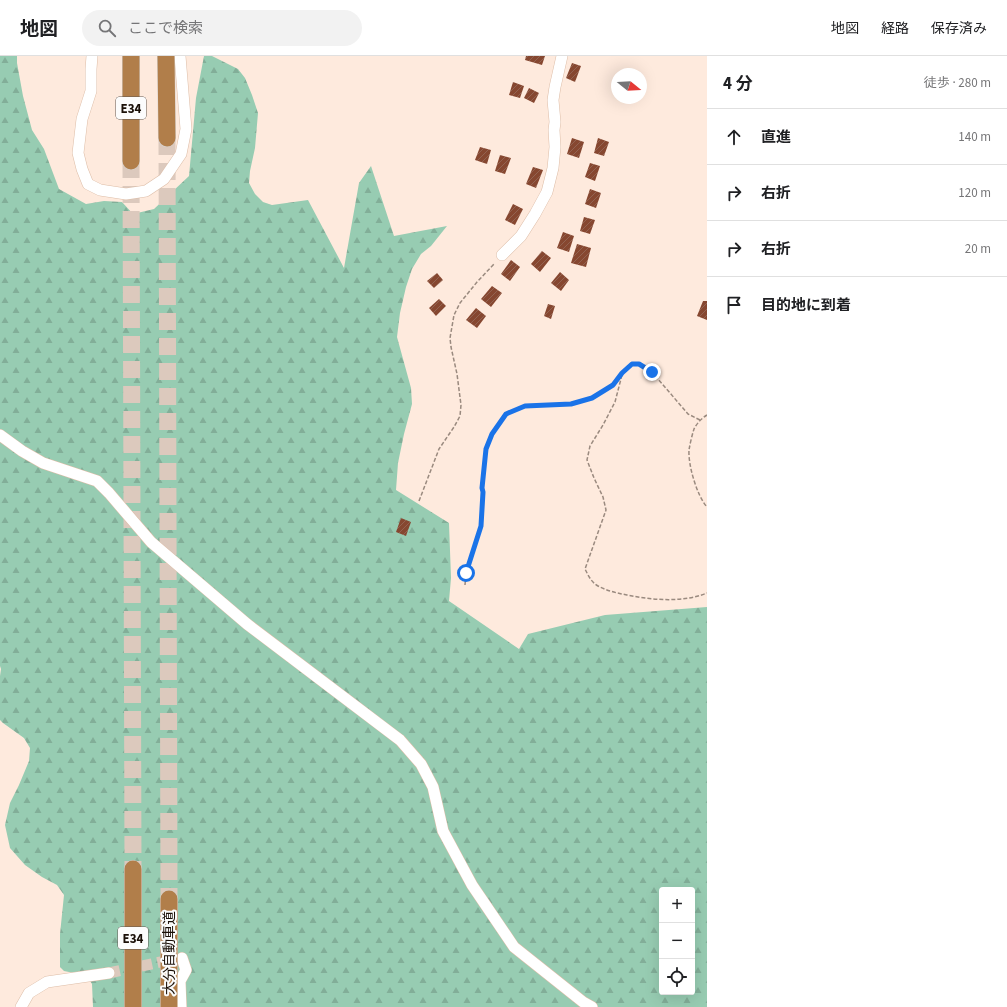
<!DOCTYPE html>
<html lang="ja">
<meta charset="utf-8">
<style>
:root{--surface:#fff;--page:#f2f2f2;--text:#202124;--muted:#757577;--line:#e0e0e0}
body{margin:0;font-family:"Source Sans 3","Noto Sans JP",sans-serif;background:var(--page);color:var(--text)}
.controls{position:absolute;right:12px;bottom:12px;display:grid;overflow:hidden;border-radius:4px;box-shadow:0 4px 16px #0002}
.controls button{width:36px;height:36px;display:grid;place-items:center;padding:0;border:0;border-bottom:1px solid var(--line);background:var(--surface);color:var(--text);font:20px sans-serif}
.compass{position:absolute;left:611px;top:12px;width:36px;height:36px;border-radius:50%;background:var(--surface);box-shadow:0 4px 16px #0002;rotate:108deg}
.stop{position:absolute;width:12px;height:12px;margin:-9px;border:3px solid #1a73e8;border-radius:50%;background:#fff}
.stop.end{background:#1a73e8;border-color:#fff;box-shadow:0 1px 4px #0008}
.list{margin:0;padding:0;list-style:none}
h2{display:flex;justify-content:space-between;align-items:center;height:52px;margin:0;padding:0 16px;font-size:17px}
h2 small{font-size:13px;font-weight:400;color:var(--muted)}
.list li{display:grid;grid-template-columns:26px 1fr auto;gap:12px;align-items:center;box-sizing:border-box;height:56px;padding:0 16px;border-top:1px solid var(--line)}
.list b{display:block;font-size:15px;white-space:nowrap}
.list em{font-size:13px;font-style:normal;color:var(--muted)}
.icon{flex:none;width:22px;height:22px;fill:none;stroke:currentColor;stroke-width:2;stroke-linecap:round;stroke-linejoin:round}
.map{position:relative;flex:none;width:707px;height:951px;overflow:hidden}
header{display:flex;align-items:center;gap:24px;box-sizing:border-box;height:56px;padding:0 20px;background:var(--surface);border-bottom:1px solid var(--line)}
header strong{font-size:19px}
nav{display:flex;gap:22px;margin-inline-start:auto;font-size:14px}
.search{width:280px;height:36px;background:var(--page);display:flex;align-items:center;gap:10px;box-sizing:border-box;padding:0 14px;border-radius:22px;color:var(--muted);font-size:15px}
main{display:flex}
aside{flex:1;background:var(--surface)}
.map>svg:first-child{display:block}
.forest{fill:url(#forest-firs);fill-rule:evenodd}
.building{fill:url(#building-hatch)}
.lines{fill:none;stroke-linecap:round;stroke-linejoin:round}
.minor-tunnel{stroke:#dcc9bd;stroke-width:11;stroke-dasharray:11 5.5;stroke-linecap:butt}
.highway-tunnel{stroke:#dcc9bd;stroke-width:17;stroke-dasharray:17 8;stroke-linecap:butt}
.minor-casing{stroke:#ddbda7;stroke-width:12}
.highway-casing{stroke:#d6d4d2;stroke-width:18}
.path{stroke:#9a8a7f;stroke-width:1.5;stroke-dasharray:4 2;stroke-linecap:butt}
.minor{stroke:#fff;stroke-width:11}
.highway{stroke:#b17e4a;stroke-width:17}
.route{stroke:#1a73e8;stroke-width:5}
.labels{text-anchor:middle;stroke-width:4;stroke-linejoin:round;paint-order:stroke}
.shield{fill:#fcfcfc;stroke:#5e5650;stroke-width:1}
.shield-label{font-size:13px;font-weight:bold;fill:#1a0f07}
.street-label{font-size:14px;fill:#1a0f07;stroke:#fcfcfc}
</style>
<header>
<strong>地図</strong>
<div class="search"><svg class="icon" aria-label="search" viewBox="0 0 24 24"><circle cx="10" cy="10" r="6"/><path d="M15 15l6 6"/></svg>ここで検索</div>
<nav><a>地図</a><a>経路</a><a>保存済み</a></nav>
</header>
<main>
<div class="map">
<svg width="707" height="951" viewBox="0 0 707 951">
<defs>
<pattern id="forest-firs" width="22" height="20" patternUnits="userSpaceOnUse"><rect width="22" height="20" fill="#97ccb2"/><path d="M5 1l3.5 6h-7zM16 11l3.5 6h-7z" fill="#82ae98"/></pattern>
<pattern id="building-hatch" width="6" height="6" patternUnits="userSpaceOnUse"><rect width="6" height="6" fill="#864730"/><path d="M-1 1l2-2M0 6l6-6M5 7l2-2" fill="none" stroke="#936351"/></pattern>
</defs>
<rect width="100%" height="100%" fill="#feeadd"/>
<path class="forest" d="M0,0H17V7L23,40L32,74L44,93L59,133L86,148L104,145L122,146L133,158L154,153L189,120L196,42L204,0H212L238,13L245,22L252,39L258,57L255,92L250,115L249,127L255,138L263,146L272,149L308,144L344,212L359,127L371,110L394,180L447,170L431,190L421,198L412,213L406,231L400,257L397,281L411,332L412,348L404,378L398,407L396,434L449,467L451,522L449,545L519,593L528,578L605,559L707,551V951H93L92,928L87,920L74,917L64,915L60,911V878L64,839L57,829L42,821L25,809L10,792L5,769L10,747L19,729L29,705L30,692L24,682L3,667L0,664V620L1,613L0,610ZM662,834H692V936H662Z"/>
<g class="building">
<polygon points="526,0 545,0 542,9 525,4"/>
<polygon points="572,7 581,10 575,26 566,22"/>
<polygon points="513,26 524,30 520,42 509,39"/>
<polygon points="529,32 539,37 534,47 524,42"/>
<polygon points="572,82 584,86 579,102 567,98"/>
<polygon points="598,82 609,86 604,100 594,97"/>
<polygon points="480,91 491,94 487,108 475,104"/>
<polygon points="500,99 511,102 505,118 495,115"/>
<polygon points="590,107 600,110 595,125 585,121"/>
<polygon points="533,111 543,114 536,132 526,128"/>
<polygon points="590,133 601,137 596,152 585,148"/>
<polygon points="513,148 523,153 515,169 505,164"/>
<polygon points="584,161 595,164 590,178 580,175"/>
<polygon points="563,176 574,180 569,196 557,192"/>
<polygon points="577,188 591,192 586,211 571,207"/>
<polygon points="542,195 551,202 540,216 531,208"/>
<polygon points="511,204 520,211 510,225 501,218"/>
<polygon points="560,216 569,224 561,235 551,227"/>
<polygon points="437,217 443,224 434,232 427,225"/>
<polygon points="492,230 502,237 491,251 481,243"/>
<polygon points="439,243 446,250 436,260 429,252"/>
<polygon points="703,245 707,245 707,264 697,260"/>
<polygon points="548,248 555,250 551,263 544,260"/>
<polygon points="476,252 486,260 477,272 466,264"/>
<polygon points="401,462 411,466 406,480 396,476"/>
</g>
<g class="lines">
<polyline class="minor-tunnel" points="109,917 175,903"/>
<g class="highway-tunnel">
<polyline points="167,82 169,843"/>
<polyline points="131,105 133,813"/>
</g>
<defs>
<g id="minor">
<polyline points="92,0 91,13 91,35 82,63 78,97 82,113 88,128 100,134 126,138 146,135 164,123 181,98 186,73 180,0"/>
<polyline points="502,199 521,180 535,158 547,136 553,112 555,91 554,74 555,66 553,44 555,31 562,0"/>
<polyline points="0,379 22,395 43,407 97,425 109,437 151,486 247,568 400,684 421,708 433,731 443,775 472,829 514,891 583,946 592,951"/>
<polyline points="21,951 29,937 47,926 109,917"/>
<polyline points="181,951 180,925 186,914 182,902"/>
</g>
<g id="highway">
<polyline points="131,0 131,105"/>
<polyline points="166,0 167,82"/>
<polyline points="133,813 133,951"/>
<polyline points="169,843 169,951"/>
</g>
</defs>
<use href="#minor" class="minor-casing"/>
<use href="#highway" class="highway-casing"/>
<g class="path">
<path d="M622,319L615,346L603,369L590,390L587,404L594,422L603,441L606,454L585,513C588,519 591,526 598,530C607,535 617,537 627,539C653,544 682,547 707,537"/>
<path d="M707,359C702,362 697,367 694,373C692,379 690,388 689,394C688,409 697,440 707,451"/>
<polyline points="419,445 439,393 454,371 460,360 461,349 457,318 451,291 450,282 454,259 460,247 477,226 495,207"/>
<polyline points="465,529 466,517 481,470 483,436 482,432 486,393 492,378 506,358 525,350 571,348 592,342 613,329 622,317 632,308 639,308 652,316 688,358 700,364"/>
</g>
<use href="#minor" class="minor"/>
<use href="#highway" class="highway"/>
</g>
<g class="lines">
<polyline class="route" points="466,517 481,470 483,436 482,432 486,393 492,378 506,358 525,350 571,348 592,342 613,329 622,317 632,308 639,308 652,316"/>
</g>
<g class="labels">
<g class="shield">
<rect x="116" y="41" width="30" height="22" rx="3"/>
<rect x="118" y="871" width="30" height="22" rx="3"/>
</g>
<g class="shield-label">
<text x="131" y="57">E34</text>
<text x="133" y="887">E34</text>
</g>
<g class="street-label">
<text transform="translate(169 897) rotate(-90)" y="5">大分自動車道</text>
</g>
</g>
</svg>
<div class="controls">
<button>+</button>
<button>−</button>
<button><svg class="icon" aria-label="locate" viewBox="0 0 24 24"><circle cx="12" cy="12" r="6"/><path d="M12 2v4M12 18v4M2 12h4M18 12h4"/></svg></button>
</div>
<svg class="compass" viewBox="-18 -18 36 36"><path d="M0-13l5 13h-10z" fill="#e53935"/><path d="M0 13l5-13h-10z" fill="#757577"/></svg>
<div class="stop" style="left:466px;top:517px"></div>
<div class="stop end" style="left:652px;top:316px"></div>
</div>
<aside>
<h2>4 分<small>徒歩 · 280 m</small></h2>
<ul class="list">
<li><svg class="icon" aria-label="ahead" viewBox="0 0 24 24"><path d="M12 20V5M6 11l6-6 6 6"/></svg><div><b>直進</b></div><em>140 m</em></li>
<li><svg class="icon" aria-label="right" viewBox="0 0 24 24"><path d="M7 20v-9h11M14 6l5 5-5 5"/></svg><div><b>右折</b></div><em>120 m</em></li>
<li><svg class="icon" aria-label="right" viewBox="0 0 24 24"><path d="M7 20v-9h11M14 6l5 5-5 5"/></svg><div><b>右折</b></div><em>20 m</em></li>
<li><svg class="icon" aria-label="arrive" viewBox="0 0 24 24"><path d="M6 21V4h12l-3 4 3 4H6"/></svg><div><b>目的地に到着</b></div></li>
</ul>
</aside>
</main>
